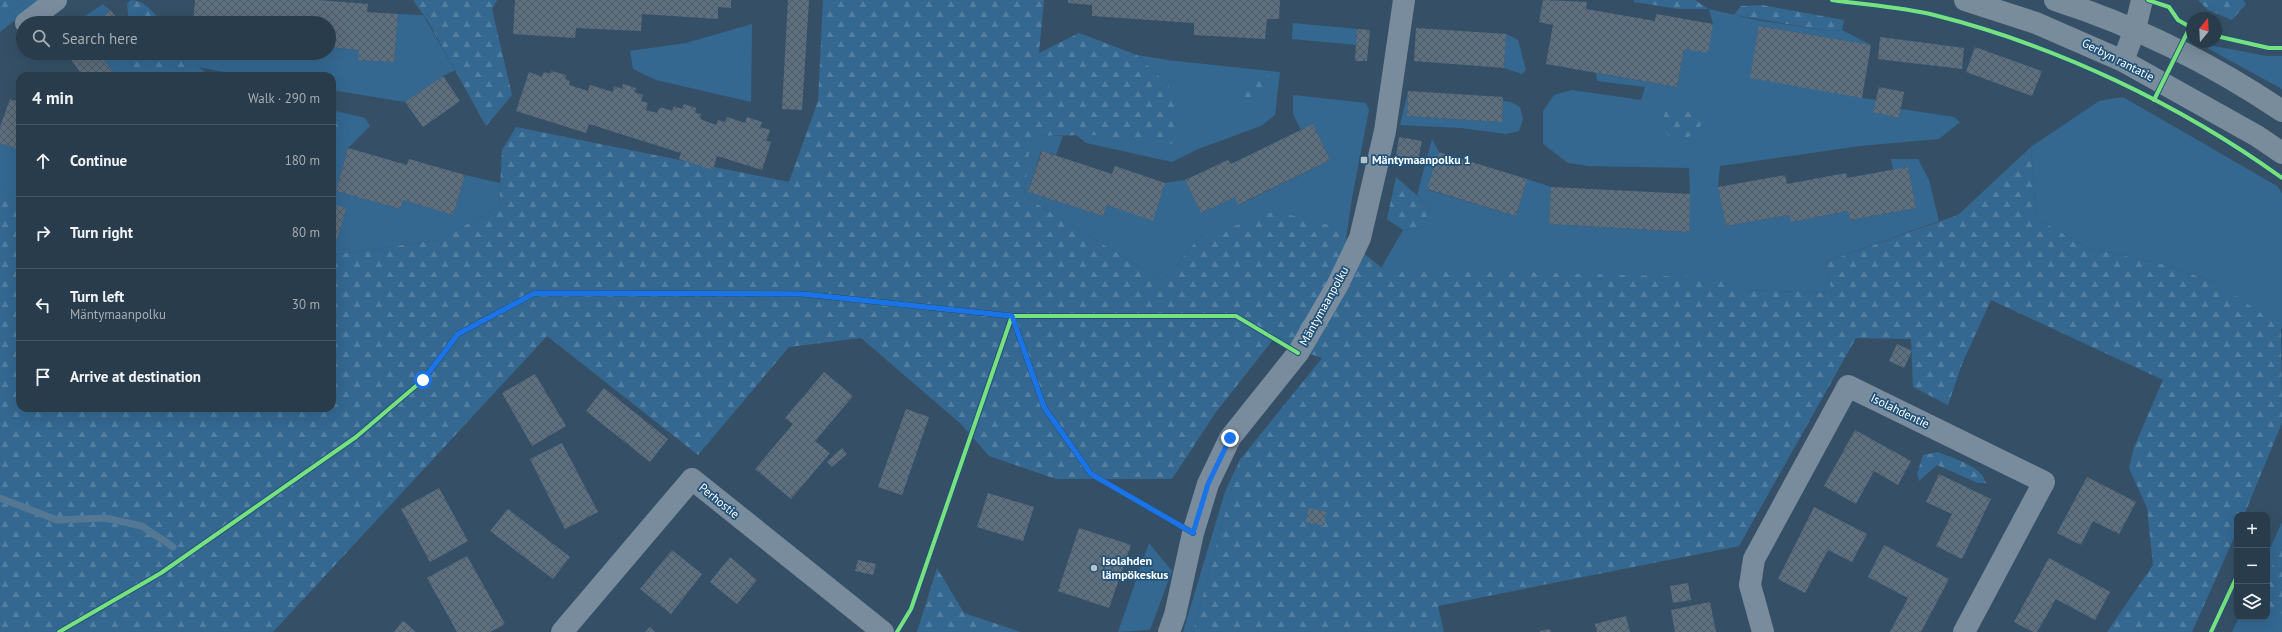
<!DOCTYPE html>
<meta charset="utf-8">
<style>
:root{--surface:#283c4c;--page:#344756;--text:#f1f3f6;--muted:#a5adb5;--line:#445664}
body{margin:0;font-family:"PT Sans",sans-serif;background:var(--page);color:var(--text)}
.controls{position:absolute;right:12px;bottom:12px;display:grid;overflow:hidden;border-radius:8px;box-shadow:0 4px 16px #0002}
.controls button{width:36px;height:36px;display:grid;place-items:center;padding:0;border:0;border-bottom:1px solid var(--line);background:var(--surface);color:var(--text);font:20px sans-serif}
.compass{position:absolute;left:2186px;top:12px;width:36px;height:36px;border-radius:50%;background:var(--surface);box-shadow:0 4px 16px #0002;rotate:18deg}
.stop{position:absolute;width:12px;height:12px;margin:-9px;border:3px solid #1a73e8;border-radius:50%;background:#fff}
.stop.end{background:#1a73e8;border-color:#fff;box-shadow:0 1px 4px #0008}
.list{margin:0;padding:0;list-style:none}
h2{display:flex;justify-content:space-between;align-items:center;height:52px;margin:0;padding:0 16px;font-size:17px}
h2 small{font-size:13px;font-weight:400;color:var(--muted)}
.list li{display:grid;grid-template-columns:26px 1fr auto;gap:12px;align-items:center;box-sizing:border-box;height:72px;padding:0 16px;border-top:1px solid var(--line)}
.list b{display:block;font-size:15px;white-space:nowrap}
.list p{margin:0;font-size:13px;white-space:nowrap;color:var(--muted)}
.list em{font-size:13px;font-style:normal;color:var(--muted)}
.icon{flex:none;width:22px;height:22px;fill:none;stroke:currentColor;stroke-width:2;stroke-linecap:round;stroke-linejoin:round}
.map{position:relative;flex:none;width:2282px;height:632px;overflow:hidden}
.search{position:absolute;background:var(--surface);box-shadow:0 4px 16px #0002;left:16px;top:16px;width:320px;height:44px;display:flex;align-items:center;gap:10px;box-sizing:border-box;padding:0 14px;border-radius:22px;color:var(--muted);font-size:15px}
.panel{position:absolute;background:var(--surface);box-shadow:0 4px 16px #0002;left:16px;top:72px;width:320px;height:340px;border-radius:12px}
.map>svg:first-child{display:block}
.grass{fill:#346891}
.forest{fill:url(#forest-firs)}
.lines{fill:none;stroke-linecap:round;stroke-linejoin:round}
.stream{stroke:#547794;stroke-width:7}
.building{fill:url(#building-cross-hatch)}
.minor{stroke:#798c9d;stroke-width:22}
.major{stroke:#788c9c;stroke-width:22}
.cycleway-casing{stroke:#21527a;stroke-width:6}
.cycleway{stroke:#77e17e;stroke-width:4}
.route{stroke:#1a73e8;stroke-width:5}
.poi-dot{fill:#b8c2c9;stroke:#21527a;stroke-width:1.5}
.labels{text-anchor:middle;stroke-width:3.5;stroke-linejoin:round;paint-order:stroke}
.street-label{font-size:12px;fill:#fff;stroke:#21527a}
.poi-label{font-size:12px;font-weight:bold;fill:#fff;stroke:#21527a;text-anchor:start}
</style>
<div class="map">
<svg width="2282" height="632" viewBox="0 0 2282 632">
<defs>
<pattern id="forest-firs" width="22" height="20" patternUnits="userSpaceOnUse"><rect width="22" height="20" fill="#346891"/><path d="M5 1l3.5 6h-7zM16 11l3.5 6h-7z" fill="#527fa2"/></pattern>
<pattern id="building-cross-hatch" width="8" height="8" patternUnits="userSpaceOnUse"><rect width="8" height="8" fill="#5c7081"/><path d="M0 0l8 8M0 8l8-8" fill="none" stroke="#525a61"/></pattern>
</defs>
<rect width="100%" height="100%" fill="#355066"/>
<g class="grass">
<polygon points="28,0 41,0 0,32 0,19"/>
<polygon points="103,4 110,10 97,23 76,22"/>
<polygon points="1709,9 1756,20 1829,31 1842,30 1871,45 1759,26 1862,98 1876,100 1873,112 1899,118 1901,109 1954,117 1960,122 1939,139 1860,146 1720,166 1718,187 1726,226 1789,215 1791,222 1848,211 1850,220 1916,208 1908,167 1893,170 1891,159 1918,159 1929,180 1939,221 1825,262 1832,293 1743,290 1381,268 1403,230 1423,228 1430,207 1417,195 1432,139 1439,152 1428,190 1516,216 1527,179 1551,187 1549,224 1688,232 1690,194 1689,168 1589,166 1568,163 1543,144 1543,111 1554,95 1572,90 1641,100 1645,87 1597,81 1596,73 1677,87 1684,49 1713,24"/>
<polygon points="398,14 423,15 455,70 443,76 405,102 332,90 332,76 246,76 198,67 181,53 329,53 329,47 359,50 359,60 394,62"/>
<polygon points="1293,23 1357,29 1356,45 1292,39"/>
<polygon points="752,24 751,102 656,80 633,69 630,51 686,43"/>
<polygon points="1506,34 1518,40 1526,70 1522,74 1504,68"/>
<polygon points="2198,43 2267,56 2282,56 2282,89"/>
<polygon points="99,53 131,53 132,76 116,76"/>
<polygon points="1137,55 1167,60 1280,72 1275,115 1261,126 1198,149 1172,162 1086,143 1076,135 1092,135 1177,94"/>
<polygon points="1408,91 1407,116 1502,122 1503,101 1511,102 1520,107 1523,119 1519,131 1506,134 1461,128 1400,125"/>
<polygon points="1293,95 1366,103 1369,110 1352,198 1346,239 1329,225 1197,240 1163,281 1024,196 1030,136 1063,136 1056,155 1041,151 1028,192 1103,216 1107,205 1153,220 1165,183 1185,180 1201,213 1235,197 1239,205 1330,160 1313,124 1301,130 1293,114"/>
<polygon points="2123,97 2277,186 2282,193 2282,329 2217,283 2163,264 2088,248 2036,218 2031,147 2099,101"/>
<polygon points="332,110 365,118 370,126 348,148 336,191 400,209 403,200 453,215 465,175 500,183 499,207 438,240 332,255 332,143 349,129 332,116"/>
<polygon points="0,143 20,150 20,209 0,184"/>
<polygon points="1239,461 1193,632 1183,632 1225,492"/>
<polygon points="2282,522 2282,632 2232,632 2239,617 2267,617 2267,555"/>
<polygon points="1149,543 1172,571 1150,630 1118,632"/>
</g>
<g class="forest">
<polygon points="0,0 28,0 0,19"/>
<path d="M131,0C144,0 155,14 163,23H129L127,4Z"/>
<polygon points="413,0 497,0 492,9 512,95 486,126 429,23"/>
<polygon points="823,0 1044,0 1039,53 1079,33 1137,55 1177,94 1180,123 1175,144 1092,135 1031,136 1024,196 1163,281 1197,240 1275,211 1329,225 1382,268 1731,278 1744,290 1832,293 1825,262 1958,215 2031,147 2036,218 2088,248 2163,264 2217,283 2281,327 2282,423 2244,515 2237,515 2237,531 2192,632 2107,632 2153,565 2147,508 2129,468 2134,447 2163,380 1991,300 1962,364 1948,405 1913,387 1911,339 1856,338 1739,546 1438,606 1444,632 1193,632 1239,461 1322,358 1272,341 1216,412 1172,479 1056,479 989,456 961,424 861,338 789,347 698,455 547,336 273,632 0,632 0,184 20,209 20,408 332,408 332,255 438,240 499,207 502,150 516,127 789,182 818,101"/>
<polygon points="1634,0 1695,0 1709,9 1679,9 1634,2"/>
<polygon points="2198,0 2243,0 2246,4 2232,20 2208,10"/>
<polygon points="1762,5 1844,20 1842,30 1829,31 1734,15 1741,6"/>
<polygon points="131,53 181,53 210,76 132,76"/>
<polygon points="1267,75 1273,89 1258,98 1242,103 1238,93 1243,81"/>
<polygon points="1666,107 1692,109 1703,120 1698,132 1684,139 1671,140 1662,125"/>
<polygon points="332,116 349,129 332,143"/>
<polygon points="1396,177 1430,207 1423,228 1403,230 1387,219"/>
<path d="M1938,452C1954,459 1981,465 1986,483H1978L1937,465L1919,481L1917,474L1923,455Z"/>
<polygon points="2282,546 2282,612 2276,620 2255,623 2254,617 2267,617 2267,576"/>
<polygon points="937,568 964,613 1021,632 917,632"/>
</g>
<g class="lines">
<polyline class="stream" points="0,498 57,520 105,518 142,526 173,547"/>
</g>
<g class="building">
<polygon points="195,0 318,0 368,4 367,12 398,14 394,62 358,60 359,50 329,47 329,23 193,23"/>
<polygon points="515,0 731,0 731,8 718,7 718,19 642,14 641,31 576,28 575,38 513,34"/>
<polygon points="788,0 809,0 802,110 782,109"/>
<polygon points="1068,0 1280,0 1279,19 1267,19 1265,39 1194,35 1194,23 1092,16 1092,5 1068,3"/>
<polygon points="1543,0 1587,2 1586,9 1655,21 1656,14 1713,24 1708,53 1684,49 1677,87 1546,64 1553,25 1539,22"/>
<polygon points="110,10 122,23 97,23"/>
<polygon points="1759,26 1871,45 1862,98 1750,78"/>
<polygon points="1416,28 1506,34 1504,68 1414,61"/>
<polygon points="1357,29 1370,30 1367,61 1355,61"/>
<polygon points="1880,37 1964,48 1962,69 1878,59"/>
<polygon points="1975,47 2042,71 2032,96 1966,72"/>
<polygon points="66,53 99,53 116,76 83,76"/>
<polygon points="551,71 566,75 565,79 570,81 569,85 588,91 590,85 613,92 614,86 622,89 623,84 636,88 634,92 643,95 641,101 648,103 646,110 657,113 660,107 672,111 674,106 682,109 684,104 696,108 695,113 701,114 700,119 716,125 718,120 725,122 727,117 745,123 747,117 762,122 760,127 770,130 766,141 771,142 762,170 717,156 713,170 679,159 681,153 589,124 586,133 516,111 529,72 542,77 544,72 550,74"/>
<polygon points="443,76 460,101 423,127 405,102"/>
<polygon points="1879,87 1904,92 1899,118 1873,112"/>
<polygon points="1408,91 1503,97 1502,122 1407,116"/>
<polygon points="10,99 20,102 20,150 0,143 0,127"/>
<polygon points="1313,124 1330,160 1238,205 1235,197 1201,213 1185,180 1228,160 1231,164"/>
<polygon points="1399,137 1422,141 1418,160 1396,156"/>
<polygon points="348,148 407,165 409,159 465,175 453,215 403,200 400,209 336,191"/>
<polygon points="1042,151 1112,174 1115,166 1165,183 1153,221 1107,205 1103,216 1028,192"/>
<polygon points="1439,152 1527,179 1516,216 1427,189"/>
<polygon points="1908,167 1916,208 1850,220 1848,211 1791,222 1789,215 1726,226 1718,187 1785,175 1787,184 1846,173 1847,178"/>
<polygon points="1551,187 1690,194 1689,232 1549,224"/>
<polygon points="332,204 346,208 337,240 332,238"/>
<polygon points="1897,344 1912,351 1904,368 1889,361"/>
<polygon points="824,372 853,396 815,441 830,453 791,499 755,469 793,424 785,418"/>
<polygon points="535,374 566,426 532,446 502,393"/>
<polygon points="604,388 668,439 650,462 586,411"/>
<polygon points="906,409 929,417 902,495 878,487"/>
<polygon points="1855,430 1911,461 1898,485 1874,471 1856,504 1824,486"/>
<polygon points="562,443 598,512 565,529 530,459"/>
<polygon points="842,448 847,454 832,467 827,462"/>
<polygon points="1939,474 1991,499 1962,559 1936,546 1952,514 1926,502"/>
<polygon points="2087,477 2136,502 2119,534 2093,521 2081,545 2057,533"/>
<polygon points="439,488 468,541 430,562 401,509"/>
<polygon points="988,493 1034,507 1023,541 977,527"/>
<polygon points="1814,507 1867,534 1852,562 1828,550 1805,593 1778,579"/>
<polygon points="1309,508 1326,512 1324,526 1306,522"/>
<polygon points="508,509 570,557 553,579 490,531"/>
<polygon points="1079,528 1131,545 1109,608 1058,591"/>
<polygon points="1884,545 1949,579 1921,632 1890,632 1908,598 1868,577"/>
<polygon points="672,550 702,574 671,614 640,589"/>
<polygon points="467,556 505,624 490,632 457,632 427,578"/>
<polygon points="730,557 757,580 737,604 710,582"/>
<polygon points="2049,558 2110,592 2095,620 2056,599 2037,632 2033,632 2014,622"/>
<polygon points="858,560 876,564 873,575 855,571"/>
<polygon points="1688,583 1691,600 1673,603 1670,586"/>
<polygon points="1710,602 1716,632 1675,632 1671,610"/>
<polygon points="1626,616 1630,632 1597,632 1595,624"/>
<polygon points="403,621 416,632 394,632"/>
<polygon points="650,627 655,632 645,632"/>
<polygon points="1550,629 1551,632 1540,632 1540,631"/>
</g>
<g class="lines">
<g class="minor">
<polyline points="26,23 56,0"/>
<polyline points="562,632 692,479 883,632"/>
<polyline points="1169,632 1175,615 1193,533 1208,484 1230,438 1298,353 1337,286 1360,238 1385,131 1404,0"/>
<polyline points="1763,632 1750,585 1754,559 1848,386 2044,482 1964,632"/>
</g>
<g class="major">
<polyline points="1965,0 2036,23 2123,61 2257,136 2282,153"/>
<path d="M2055,0C2136,26 2211,63 2282,111"/>
<polyline points="2123,61 2135,29 2142,0"/>
</g>
<defs>
<g id="cycleway">
<path d="M1832,0C1866,5 1901,7 1934,15C2055,45 2181,105 2282,178"/>
<polyline points="2148,0 2169,7 2178,20 2192,28"/>
<polyline points="2216,36 2269,48 2282,48"/>
<polyline points="2154,100 2190,27"/>
<polyline points="1012,316 1044,407 1091,474 1193,533"/>
<polyline points="59,632 161,573 356,437 423,380 458,334 535,293 803,294 1012,316 1236,316 1298,353"/>
<polyline points="897,632 911,609 1012,316"/>
<polyline points="2211,632 2237,576"/>
</g>
</defs>
<use href="#cycleway" class="cycleway-casing"/>
<use href="#cycleway" class="cycleway"/>
</g>
<g class="lines">
<polyline class="route" points="423,380 458,334 535,293 803,294 1012,316 1044,407 1091,474 1193,533 1208,484 1230,438"/>
</g>
<g class="poi-dot">
<rect x="1360" y="156" width="8" height="8" rx="2"/>
<circle cx="1094" cy="568" r="4"/>
</g>
<g class="labels">
<g class="street-label">
<text transform="translate(2118 60) rotate(27)" y="4">Gerbyn rantatie</text>
<text transform="translate(1324 306) rotate(-61)" y="4">Mäntymaanpolku</text>
<text transform="translate(1900 411) rotate(26)" y="4">Isolahdentie</text>
<text transform="translate(719 501) rotate(39)" y="4">Perhostie</text>
</g>
<g class="poi-label">
<text x="1372" y="164">Mäntymaanpolku 1</text>
<text x="1102" y="565">Isolahden<tspan x="1102" dy="14">lämpökeskus</tspan></text>
</g>
</g>
</svg>
<div class="controls">
<button>+</button>
<button>−</button>
<button><svg class="icon" aria-label="layers" viewBox="0 0 24 24"><path d="M12 4l9 5-9 5-9-5zM3 14l9 5 9-5"/></svg></button>
</div>
<svg class="compass" viewBox="-18 -18 36 36"><path d="M0-13l5 13h-10z" fill="#e53935"/><path d="M0 13l5-13h-10z" fill="#a5adb5"/></svg>
<div class="stop" style="left:423px;top:380px"></div>
<div class="stop end" style="left:1230px;top:438px"></div>
<div class="search"><svg class="icon" aria-label="search" viewBox="0 0 24 24"><circle cx="10" cy="10" r="6"/><path d="M15 15l6 6"/></svg>Search here</div>
<section class="panel">
<h2>4 min<small>Walk · 290 m</small></h2>
<ul class="list">
<li><svg class="icon" aria-label="ahead" viewBox="0 0 24 24"><path d="M12 20V5M6 11l6-6 6 6"/></svg><div><b>Continue</b></div><em>180 m</em></li>
<li><svg class="icon" aria-label="right" viewBox="0 0 24 24"><path d="M7 20v-9h11M14 6l5 5-5 5"/></svg><div><b>Turn right</b></div><em>80 m</em></li>
<li><svg class="icon" aria-label="left" viewBox="0 0 24 24"><path d="M17 20v-9H6M10 6l-5 5 5 5"/></svg><div><b>Turn left</b><p>Mäntymaanpolku</p></div><em>30 m</em></li>
<li><svg class="icon" aria-label="arrive" viewBox="0 0 24 24"><path d="M6 21V4h12l-3 4 3 4H6"/></svg><div><b>Arrive at destination</b></div></li>
</ul>
</section>
</div>
